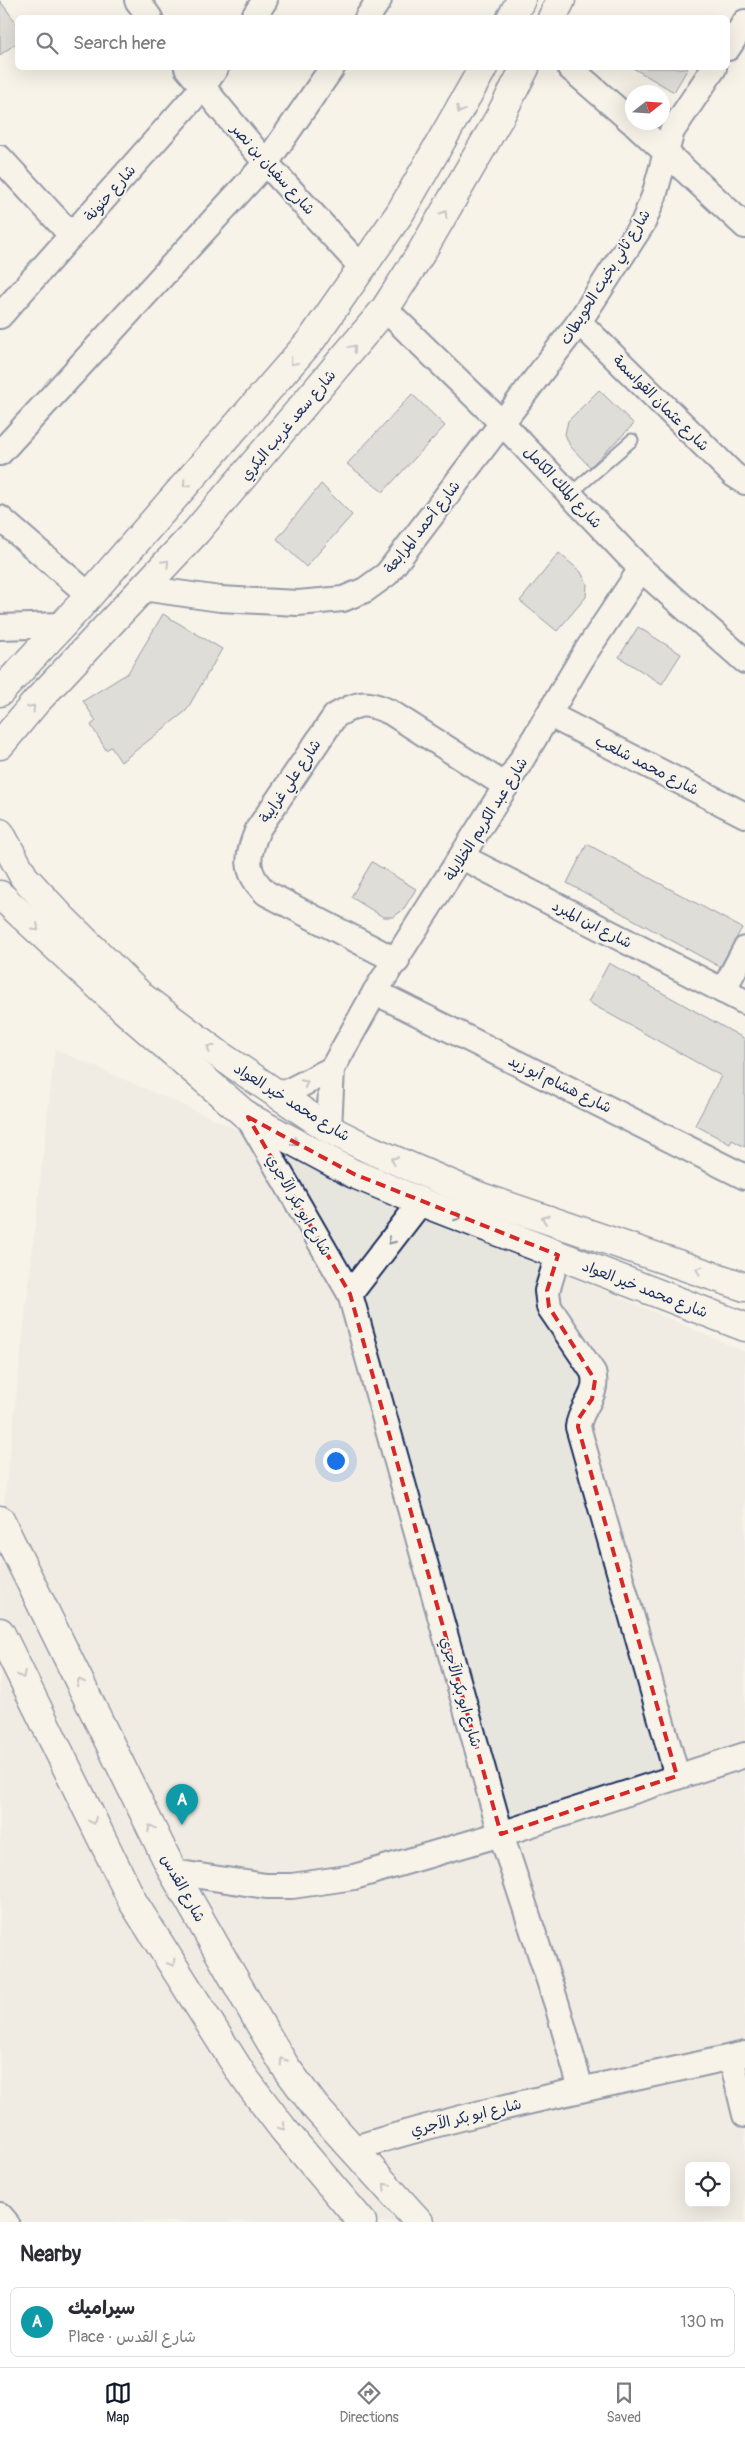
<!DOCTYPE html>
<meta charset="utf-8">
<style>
:root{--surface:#fff;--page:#f2f2f3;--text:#2b2b33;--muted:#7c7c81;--line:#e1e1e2;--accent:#111827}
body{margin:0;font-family:Pangolin,"Playpen Sans Arabic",sans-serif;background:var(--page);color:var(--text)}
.controls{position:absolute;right:15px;bottom:15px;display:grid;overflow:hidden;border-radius:8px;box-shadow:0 5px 20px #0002}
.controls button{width:45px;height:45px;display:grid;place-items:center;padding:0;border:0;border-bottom:1px solid var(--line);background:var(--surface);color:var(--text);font:25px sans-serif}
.compass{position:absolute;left:625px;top:85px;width:45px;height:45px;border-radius:50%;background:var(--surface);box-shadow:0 5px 20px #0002;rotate:73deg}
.you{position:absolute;left:335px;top:1460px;width:18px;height:18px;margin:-12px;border:4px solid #fff;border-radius:50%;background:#1a73e8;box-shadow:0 0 0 8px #1a73e833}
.badge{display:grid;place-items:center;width:32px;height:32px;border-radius:50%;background:var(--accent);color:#fff;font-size:16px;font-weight:700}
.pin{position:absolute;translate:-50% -41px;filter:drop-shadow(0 1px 2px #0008)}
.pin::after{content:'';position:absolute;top:26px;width:18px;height:15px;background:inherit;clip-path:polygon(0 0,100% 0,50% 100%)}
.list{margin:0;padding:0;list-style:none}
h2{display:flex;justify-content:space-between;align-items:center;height:65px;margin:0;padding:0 20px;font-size:21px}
h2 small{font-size:16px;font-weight:400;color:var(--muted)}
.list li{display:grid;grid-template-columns:32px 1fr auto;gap:15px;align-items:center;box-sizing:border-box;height:70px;margin:0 10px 10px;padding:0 10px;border:1px solid var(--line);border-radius:8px}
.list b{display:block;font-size:19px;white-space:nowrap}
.list p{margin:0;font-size:16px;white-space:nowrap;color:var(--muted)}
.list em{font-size:16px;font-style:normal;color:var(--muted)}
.icon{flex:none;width:28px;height:28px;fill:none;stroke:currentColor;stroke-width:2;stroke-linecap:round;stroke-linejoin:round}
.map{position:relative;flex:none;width:745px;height:2222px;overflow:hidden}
.search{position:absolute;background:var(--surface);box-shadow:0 5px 20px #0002;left:15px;right:15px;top:15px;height:55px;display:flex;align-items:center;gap:12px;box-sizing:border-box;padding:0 18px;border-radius:8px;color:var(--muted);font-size:19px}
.sheet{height:145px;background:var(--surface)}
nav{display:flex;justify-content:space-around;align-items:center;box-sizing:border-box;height:70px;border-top:1px solid var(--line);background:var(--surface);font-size:14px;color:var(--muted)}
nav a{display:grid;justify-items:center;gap:2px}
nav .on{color:var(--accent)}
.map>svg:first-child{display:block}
.built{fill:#e6e5de;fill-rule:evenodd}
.building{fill:#c0c3c5;stroke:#1b2f5e}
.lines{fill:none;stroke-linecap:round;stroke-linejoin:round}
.lane-casing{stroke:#1b2f5e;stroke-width:15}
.street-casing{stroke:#1b2f5e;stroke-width:28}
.secondary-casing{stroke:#1b2f5e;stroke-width:31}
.highway-casing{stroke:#1b2f5e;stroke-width:31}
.lane{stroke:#f7f3e8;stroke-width:11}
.street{stroke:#f7f3e8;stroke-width:24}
.secondary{stroke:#f7f3e8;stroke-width:28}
.highway{stroke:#f7f3e8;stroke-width:28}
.oneway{stroke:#8991a3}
.marked{fill:none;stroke:#d62828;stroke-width:4;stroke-dasharray:10 6;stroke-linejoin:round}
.labels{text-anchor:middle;stroke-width:4;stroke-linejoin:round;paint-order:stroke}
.street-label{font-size:15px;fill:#1b2f5e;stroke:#f7f3e8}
</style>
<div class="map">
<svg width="745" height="2222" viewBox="0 0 745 2222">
<rect width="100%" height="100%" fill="#f7f3e8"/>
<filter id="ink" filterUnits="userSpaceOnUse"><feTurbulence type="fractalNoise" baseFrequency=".02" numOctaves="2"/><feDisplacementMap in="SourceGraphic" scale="10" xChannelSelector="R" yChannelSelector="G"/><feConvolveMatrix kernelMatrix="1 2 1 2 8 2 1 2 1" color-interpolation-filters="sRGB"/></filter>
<g filter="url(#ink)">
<path class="built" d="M55,1049L745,1352V2222H0V1542ZM689,2166H726V2203H689Z"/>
<g class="building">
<polygon points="0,1 18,25 18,42 0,55"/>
<polygon points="633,68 688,68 674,92"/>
<polygon points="599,390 634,424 590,467 570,446 565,434 568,421"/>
<polygon points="412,394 445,426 383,492 347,464"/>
<polygon points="321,484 352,515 306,567 277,539"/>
<polygon points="559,553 581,572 587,584 586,597 557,631 520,601"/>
<polygon points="163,614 222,649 186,711 121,762 111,747 106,750 91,725 96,721 83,701 128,673"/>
<polygon points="638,627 681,654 662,684 619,657"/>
<polygon points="587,844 742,928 720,967 567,883"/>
<polygon points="372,862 416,889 403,910 393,917 383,917 351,897"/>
<polygon points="609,963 745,1039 745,1147 732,1140 730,1144 695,1125 721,1076 588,1002"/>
</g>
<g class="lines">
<defs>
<polyline id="lane" points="570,494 632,440"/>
<g id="street">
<polyline points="137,0 150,18"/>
<polyline points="253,18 265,0"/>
<polyline points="367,18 379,0"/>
<polyline points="728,48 745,22"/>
<polyline points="187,68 266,163 363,269"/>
<polyline points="570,68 632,122"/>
<polyline points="633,122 745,226"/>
<polyline points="0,158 72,236"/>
<polyline points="385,309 502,423 641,569 745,661"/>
<polyline points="0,316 202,88 216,68"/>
<polyline points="579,322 734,475 745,482"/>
<polyline points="0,453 266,163 332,68"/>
<polyline points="0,518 89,595"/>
<polyline points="142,588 220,599 298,603 343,599 365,590 387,574 579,322 643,223 654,196 672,131 714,68"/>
<polyline points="0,627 61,625"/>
<polyline points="550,715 745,815"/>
<polyline points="462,857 745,1002"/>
<path d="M397,961L266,893C243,871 247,856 258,829L335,716C360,702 364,701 390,712L506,786"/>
<polyline points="723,991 745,949"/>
<polyline points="375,992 745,1177"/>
<polyline points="279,1096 332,1069"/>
<polyline points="248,1117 350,1294 501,1834 557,2005 581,2089"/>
<polyline points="329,1129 332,1069 375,992 506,786 585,653 641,569"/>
<path d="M558,1255L547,1291L549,1307L593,1372C600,1395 580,1407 578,1427L677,1776"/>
<polyline points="350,1294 421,1202"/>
<polyline points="173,1872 266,1886 292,1886 354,1877 501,1834 745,1755"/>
<polyline points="731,2057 745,2115"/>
<path d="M352,2149C481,2108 613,2084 745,2054"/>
<polyline points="0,2215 6,2222"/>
</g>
<g id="secondary">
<polyline points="511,18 521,0"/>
<polyline points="552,18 561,0"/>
<polyline points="0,692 79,607 312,339 400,213 483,68"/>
<polyline points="0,745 35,703 196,532 385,309 421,253 499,118 525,68"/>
<polyline points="0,833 24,877 62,918 142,997 218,1054 329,1129 371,1150 481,1197 745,1287"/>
<polyline points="0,895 129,1014 248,1117 354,1174 421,1202 745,1327"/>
</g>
<g id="highway">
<polyline points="0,1520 173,1872 260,2024 285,2066 316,2108 419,2222"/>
<polyline points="0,1632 133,1902 243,2076 284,2130 362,2222"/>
</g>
</defs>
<use href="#lane" class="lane-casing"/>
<use href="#street" class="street-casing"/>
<use href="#secondary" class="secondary-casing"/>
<use href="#highway" class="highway-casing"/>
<use href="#lane" class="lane"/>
<use href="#street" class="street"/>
<use href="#secondary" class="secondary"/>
<use href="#highway" class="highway"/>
</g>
<defs><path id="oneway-chevron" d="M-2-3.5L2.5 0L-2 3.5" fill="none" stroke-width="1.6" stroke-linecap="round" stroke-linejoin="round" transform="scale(1.25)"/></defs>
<g class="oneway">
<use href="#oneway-chevron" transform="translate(460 110) rotate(119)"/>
<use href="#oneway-chevron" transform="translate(444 214) rotate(-60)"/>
<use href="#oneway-chevron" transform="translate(353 348) rotate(-50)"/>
<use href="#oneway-chevron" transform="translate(293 362) rotate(130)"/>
<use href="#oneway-chevron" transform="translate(186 484) rotate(131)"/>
<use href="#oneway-chevron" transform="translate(166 563) rotate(-46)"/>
<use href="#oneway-chevron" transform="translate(32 708) rotate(-49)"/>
<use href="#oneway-chevron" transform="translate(36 928) rotate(43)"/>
<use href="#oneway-chevron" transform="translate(210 1048) rotate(-143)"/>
<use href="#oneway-chevron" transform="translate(305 1083) rotate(-27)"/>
<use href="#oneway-chevron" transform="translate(295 1142) rotate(29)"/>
<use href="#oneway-chevron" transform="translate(394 1160) rotate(-157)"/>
<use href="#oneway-chevron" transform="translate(458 1217) rotate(21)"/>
<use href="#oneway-chevron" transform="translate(545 1219) rotate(-161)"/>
<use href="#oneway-chevron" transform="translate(391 1241) rotate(128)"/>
<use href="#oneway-chevron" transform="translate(699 1270) rotate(-160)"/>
<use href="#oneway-chevron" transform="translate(22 1675) rotate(64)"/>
<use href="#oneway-chevron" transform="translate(80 1682) rotate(-116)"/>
<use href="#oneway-chevron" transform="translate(93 1821) rotate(64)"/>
<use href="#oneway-chevron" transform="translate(151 1828) rotate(-116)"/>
<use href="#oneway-chevron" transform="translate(172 1963) rotate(58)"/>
<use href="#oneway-chevron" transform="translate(283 2061) rotate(-122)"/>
<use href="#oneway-chevron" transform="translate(282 2127) rotate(53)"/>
<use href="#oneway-chevron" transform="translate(386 2186) rotate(-132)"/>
</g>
</g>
<path d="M0 0H745V2222H0ZM248,1117L354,1174L558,1255L547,1291L549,1307L595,1380L592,1399L579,1418L578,1427L677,1776L501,1834L350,1294Z" fill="#f7f3e8" fill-opacity=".55" fill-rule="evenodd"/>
<path class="marked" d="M248,1117L354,1174L558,1255L547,1291L549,1307L595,1380L592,1399L579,1418L578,1427L677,1776L501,1834L350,1294Z"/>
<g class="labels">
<g class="street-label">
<text transform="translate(273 169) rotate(48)" y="5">شارع سفيان بن نصر</text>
<text transform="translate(110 193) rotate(-49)" y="5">شارع حنونة</text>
<text transform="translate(605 277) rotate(-58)" y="5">شارع ثاني بخيت الحويطات</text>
<text transform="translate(661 403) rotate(45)" y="5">شارع عثمان القواسمة</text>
<text transform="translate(288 425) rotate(-50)" y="5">شارع سعد غريب البكري</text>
<text transform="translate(563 487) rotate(47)" y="5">شارع الملك الكامل</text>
<text transform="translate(422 527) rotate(-52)" y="5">شارع أحمد المرابعة</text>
<text transform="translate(647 765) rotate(27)" y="5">شارع محمد شلعب</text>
<text transform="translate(290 781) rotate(-56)" y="5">شارع علي غرايبة</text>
<text transform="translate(486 819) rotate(-58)" y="5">شارع عبد الكريم الخلايلة</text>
<text transform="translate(592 924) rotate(27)" y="5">شارع ابن المبرد</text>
<text transform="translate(560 1084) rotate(26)" y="5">شارع هشام أبو زيد</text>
<text transform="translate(292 1102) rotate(32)" y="5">شارع محمد خير العواد</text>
<text transform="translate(299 1205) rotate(60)" y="5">شارع ابو بكر الآجري</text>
<text transform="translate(645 1289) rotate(21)" y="5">شارع محمد خير العواد</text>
<text transform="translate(461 1692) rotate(74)" y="5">شارع ابو بكر الآجري</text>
<text transform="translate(183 1888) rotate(61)" y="5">شارع القدس</text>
<text transform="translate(466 2117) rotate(-14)" y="5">شارع ابو بكر الآجري</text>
</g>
</g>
</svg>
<div class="controls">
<button><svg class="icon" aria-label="locate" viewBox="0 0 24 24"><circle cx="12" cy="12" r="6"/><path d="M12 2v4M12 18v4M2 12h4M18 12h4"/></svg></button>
</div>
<svg class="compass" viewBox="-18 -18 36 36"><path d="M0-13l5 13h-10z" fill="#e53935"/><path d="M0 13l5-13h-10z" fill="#7c7c81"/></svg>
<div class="you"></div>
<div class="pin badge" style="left:182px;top:1825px;background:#0f9aa8">A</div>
<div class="search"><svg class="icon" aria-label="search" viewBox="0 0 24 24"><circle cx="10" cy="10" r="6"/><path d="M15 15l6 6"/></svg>Search here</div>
</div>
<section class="sheet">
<h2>Nearby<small></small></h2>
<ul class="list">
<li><span class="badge" style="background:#0f9aa8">A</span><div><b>سيراميك</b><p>Place · شارع القدس</p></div><em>130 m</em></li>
</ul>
</section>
<nav>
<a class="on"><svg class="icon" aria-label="map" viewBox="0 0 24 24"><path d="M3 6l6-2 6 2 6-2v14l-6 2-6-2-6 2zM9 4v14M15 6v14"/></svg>Map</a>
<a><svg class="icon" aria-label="directions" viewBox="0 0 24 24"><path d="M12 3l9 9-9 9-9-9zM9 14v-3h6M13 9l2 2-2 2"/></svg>Directions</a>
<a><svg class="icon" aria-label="saved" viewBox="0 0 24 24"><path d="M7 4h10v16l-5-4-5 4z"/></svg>Saved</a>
</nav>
